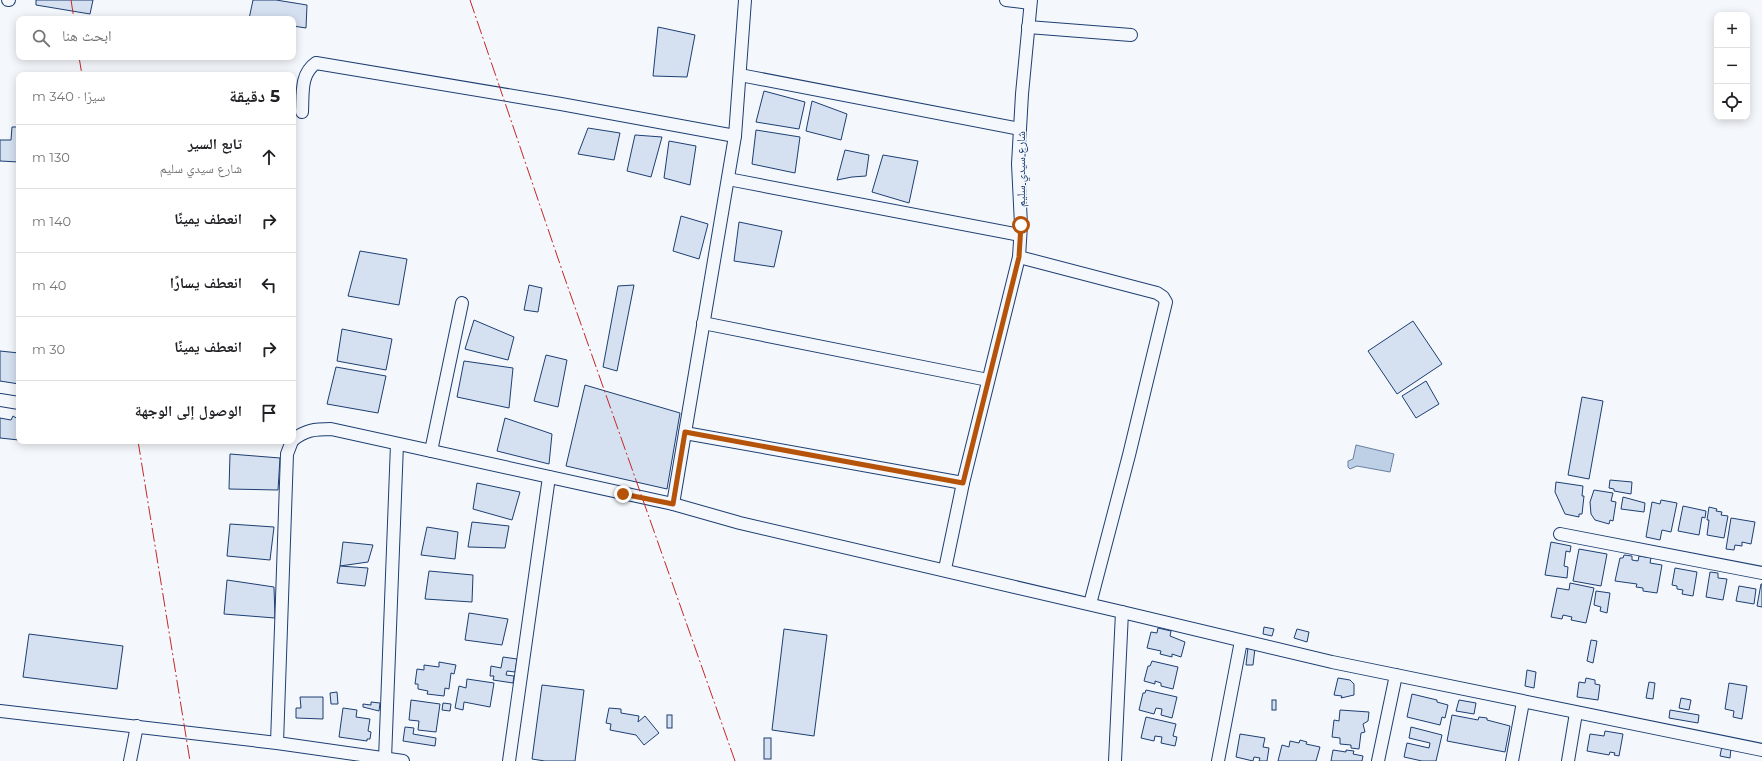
<!DOCTYPE html>
<html lang="ar">
<meta charset="utf-8">
<style>
:root{--surface:#fff;--page:#f2f2f2;--text:#202124;--muted:#757577;--line:#e0e0e0}
body{margin:0;font-family:Montserrat,"Noto Naskh Arabic",sans-serif;background:var(--page);color:var(--text);direction:rtl}
.controls{position:absolute;right:12px;top:12px;display:grid;overflow:hidden;border-radius:8px;box-shadow:0 2px 10px #0003}
.controls button{width:36px;height:36px;display:grid;place-items:center;padding:0;border:0;border-bottom:1px solid var(--line);background:var(--surface);color:var(--text);font:20px sans-serif}
.stop{position:absolute;width:12px;height:12px;margin:-9px;border:3px solid #b45309;border-radius:50%;background:#fff}
.stop.end{background:#b45309;border-color:#fff;box-shadow:0 1px 4px #0008}
.list{margin:0;padding:0;list-style:none}
h2{display:flex;justify-content:space-between;align-items:center;height:52px;margin:0;padding:0 16px;font-size:17px}
h2 small{font-size:13px;font-weight:400;color:var(--muted)}
.list li{display:grid;grid-template-columns:26px 1fr auto;gap:12px;align-items:center;box-sizing:border-box;height:64px;padding:0 16px;border-top:1px solid var(--line)}
.list b{display:block;font-size:15px;white-space:nowrap}
.list p{margin:0;font-size:13px;white-space:nowrap;color:var(--muted)}
.list em{font-size:13px;font-style:normal;color:var(--muted)}
.icon{flex:none;width:22px;height:22px;fill:none;stroke:currentColor;stroke-width:2;stroke-linecap:round;stroke-linejoin:round}
.map{position:relative;flex:none;width:1762px;height:761px;overflow:hidden;direction:ltr}
.search{position:absolute;background:var(--surface);box-shadow:0 2px 10px #0003;left:16px;top:16px;width:280px;height:44px;display:flex;align-items:center;gap:10px;box-sizing:border-box;padding:0 14px;border-radius:8px;color:var(--muted);font-size:15px}
.panel{position:absolute;background:var(--surface);box-shadow:0 2px 10px #0003;left:16px;top:72px;width:280px;height:372px;border-radius:8px;direction:rtl}
.map>svg:first-child{display:block}
.water{fill:#bed0e5;stroke:#687fa3}
.building{fill:#d5e0f0;stroke:#1d3f73}
.lines{fill:none;stroke-linecap:round;stroke-linejoin:round}
.street-casing{stroke:#1d3f73;stroke-width:14}
.street{stroke:#f4f7fb;stroke-width:12}
.power{stroke:#c62828;stroke-width:1;stroke-dasharray:14 3 2 3;stroke-linecap:butt}
.route{stroke:#b45309;stroke-width:5}
.labels{text-anchor:middle;stroke-width:3;stroke-linejoin:round;paint-order:stroke}
.street-label{font-size:12px;fill:#1d3f73;stroke:#f4f7fb}
</style>
<div class="map">
<svg width="1762" height="761" viewBox="0 0 1762 761">
<rect width="100%" height="100%" fill="#f4f7fb"/>
<polygon class="water" points="1356,445 1394,454 1390,472 1357,466 1350,469 1348,467 1348,461 1353,459"/>
<g class="building">
<polygon points="36,0 93,0 90,14 36,5"/>
<polygon points="253,0 276,0 307,5 306,28 293,26 293,19 249,19"/>
<polygon points="658,27 695,35 687,77 653,76"/>
<polygon points="764,91 805,102 799,129 756,122"/>
<polygon points="812,101 847,114 841,140 806,131"/>
<polygon points="12,127 19,127 19,162 0,161 0,140 11,140"/>
<polygon points="588,128 620,133 614,160 578,154"/>
<polygon points="756,130 800,137 795,173 752,164"/>
<polygon points="635,135 662,137 651,177 627,171"/>
<polygon points="669,141 696,146 690,185 664,178"/>
<polygon points="845,150 869,155 866,176 852,177 837,180"/>
<polygon points="883,155 918,161 909,203 872,192"/>
<polygon points="681,216 708,224 699,259 673,251"/>
<polygon points="739,222 782,231 774,267 734,261"/>
<polygon points="360,251 407,259 399,305 348,296"/>
<polygon points="529,285 542,288 538,312 524,310"/>
<polygon points="634,285 617,371 603,367 618,286"/>
<polygon points="474,320 514,337 508,360 465,349"/>
<polygon points="1413,321 1442,364 1397,394 1368,351"/>
<polygon points="342,329 392,339 386,370 337,361"/>
<polygon points="0,351 19,353 19,384 0,381"/>
<polygon points="546,355 567,360 558,407 534,401"/>
<polygon points="464,361 513,368 509,408 457,397"/>
<polygon points="336,367 386,376 378,413 327,404"/>
<polygon points="1426,381 1439,404 1416,418 1402,396"/>
<polygon points="585,385 680,413 667,489 566,466"/>
<polygon points="1582,397 1603,401 1589,479 1568,475"/>
<polygon points="13,416 18,419 17,421 19,423 19,440 0,438 0,418 11,420"/>
<polygon points="505,418 552,434 549,464 497,451"/>
<polygon points="230,454 280,458 278,490 229,489"/>
<polygon points="1610,480 1632,482 1631,494 1614,491 1614,489 1609,488"/>
<polygon points="1556,482 1583,486 1582,496 1584,496 1582,514 1579,514 1579,517 1565,514 1555,492"/>
<polygon points="477,483 520,492 512,520 473,509"/>
<polygon points="1594,490 1613,493 1611,501 1616,502 1613,521 1610,520 1609,524 1595,520 1591,514 1590,502"/>
<polygon points="1623,497 1645,503 1644,512 1621,509"/>
<polygon points="1661,500 1677,503 1671,532 1662,530 1660,540 1646,537 1652,502 1660,504"/>
<polygon points="1683,506 1706,511 1705,518 1702,517 1699,535 1678,531"/>
<polygon points="1709,507 1717,509 1716,511 1722,512 1721,515 1728,516 1724,538 1707,535 1709,520 1707,520"/>
<polygon points="1731,518 1755,522 1751,544 1742,542 1742,546 1735,545 1734,550 1726,549"/>
<polygon points="472,522 509,526 505,548 468,547"/>
<polygon points="230,524 274,527 270,560 227,556"/>
<polygon points="427,527 458,532 455,559 421,555"/>
<polygon points="343,542 373,545 368,562 340,566"/>
<polygon points="1551,542 1571,546 1570,552 1566,551 1564,566 1568,567 1567,578 1545,575"/>
<polygon points="1579,549 1607,554 1601,586 1573,581"/>
<polygon points="1624,555 1632,556 1632,560 1638,561 1639,556 1651,558 1650,563 1662,565 1657,593 1643,591 1643,588 1636,587 1637,584 1615,581 1620,558 1623,558"/>
<polygon points="340,566 368,568 365,586 337,583"/>
<polygon points="1675,568 1697,572 1693,596 1682,594 1683,590 1677,589 1677,586 1672,585"/>
<polygon points="429,571 473,575 472,602 425,599"/>
<polygon points="1710,572 1718,573 1718,578 1727,579 1723,600 1706,597"/>
<polygon points="227,580 274,587 275,618 224,614"/>
<polygon points="1570,583 1594,588 1586,623 1571,620 1572,617 1563,615 1562,619 1551,617 1557,588 1569,590"/>
<polygon points="1761,584 1762,584 1762,607 1757,606"/>
<polygon points="1739,586 1756,589 1754,604 1736,601"/>
<polygon points="1596,591 1610,593 1607,613 1600,611 1601,607 1594,605"/>
<polygon points="469,613 508,619 502,645 465,640"/>
<polygon points="1264,627 1274,629 1272,636 1263,634"/>
<polygon points="1158,628 1171,631 1170,636 1185,642 1181,657 1172,654 1172,657 1160,654 1161,651 1147,648 1151,632 1157,633"/>
<polygon points="784,629 827,635 814,736 772,730"/>
<polygon points="1297,629 1309,632 1307,642 1294,638"/>
<polygon points="29,634 123,646 117,689 23,677"/>
<polygon points="1591,640 1597,641 1593,663 1587,661"/>
<polygon points="1248,647 1255,648 1253,665 1246,665"/>
<polygon points="503,657 517,659 515,672 507,671 506,675 514,676 513,683 493,680 494,676 490,676 491,666 501,668"/>
<polygon points="1152,661 1178,667 1173,689 1161,686 1161,683 1155,681 1155,684 1144,681 1148,666 1150,666"/>
<polygon points="439,662 456,665 454,674 451,673 449,689 445,688 444,696 427,694 428,691 418,689 418,684 415,684 417,669 424,670 424,665 439,667"/>
<polygon points="1527,670 1536,672 1534,688 1525,686"/>
<polygon points="1338,678 1350,680 1354,684 1354,695 1341,698 1342,696 1334,695"/>
<polygon points="1586,678 1595,680 1595,684 1600,685 1598,700 1577,697 1579,682 1585,683"/>
<polygon points="467,679 494,683 490,707 464,702 463,710 455,708 459,686 466,688"/>
<polygon points="1649,682 1655,683 1653,699 1646,698"/>
<polygon points="1729,683 1747,686 1742,719 1733,717 1734,711 1725,709"/>
<polygon points="542,685 584,690 575,761 545,761 532,759"/>
<polygon points="1146,690 1177,697 1172,718 1161,715 1162,709 1156,708 1154,714 1139,710 1143,693 1145,693"/>
<polygon points="337,692 338,704 331,704 330,693"/>
<polygon points="1412,694 1437,700 1437,702 1448,705 1445,718 1442,717 1440,725 1407,717"/>
<polygon points="300,697 323,697 323,719 296,718 296,708 301,708"/>
<polygon points="1681,698 1691,700 1689,710 1679,708"/>
<polygon points="411,700 440,704 436,732 418,730 419,721 409,720"/>
<rect x="1272" y="700" width="4" height="10"/>
<polygon points="1459,700 1476,703 1474,714 1456,711"/>
<polygon points="371,702 380,703 379,711 363,707 363,704 371,705"/>
<polygon points="443,703 451,704 450,711 442,710"/>
<polygon points="343,708 357,710 356,717 370,719 368,731 371,732 370,739 367,739 367,741 339,737"/>
<polygon points="609,708 621,709 621,713 639,716 638,722 645,716 659,733 644,745 636,735 610,730 611,724 606,723"/>
<polygon points="1340,710 1369,712 1368,721 1363,724 1365,732 1361,733 1359,749 1351,748 1351,745 1340,744 1340,738 1332,737 1334,720 1339,721"/>
<polygon points="1670,710 1699,715 1698,723 1669,718"/>
<rect x="667" y="715" width="5" height="13"/>
<polygon points="1452,715 1478,720 1479,717 1487,718 1487,720 1510,726 1505,752 1447,741"/>
<polygon points="1146,717 1176,724 1173,736 1177,737 1175,746 1161,743 1162,737 1155,736 1154,741 1141,738"/>
<polygon points="405,727 414,728 413,734 436,738 435,746 403,741"/>
<polygon points="1411,727 1442,735 1436,761 1422,761 1404,757 1407,743 1429,748 1430,743 1409,738"/>
<polygon points="1605,731 1623,734 1619,756 1614,755 1615,753 1610,752 1609,755 1587,751 1590,734 1604,736"/>
<polygon points="1240,734 1265,738 1263,747 1269,748 1267,761 1259,761 1260,758 1254,757 1253,761 1236,757"/>
<rect x="764" y="738" width="7" height="21"/>
<polygon points="1300,740 1307,742 1306,744 1320,747 1316,761 1278,761 1282,745 1289,747 1290,741 1299,743"/>
<polygon points="1722,746 1731,748 1730,758 1720,756"/>
<polygon points="1333,750 1346,752 1346,750 1354,751 1353,754 1363,756 1362,761 1331,761"/>
</g>
<g class="lines">
<defs>
<g id="street">
<polyline points="8,0 9,0"/>
<polyline points="745,0 735,136 673,504 740,523 1122,612 1115,761"/>
<polyline points="1006,0 1030,3"/>
<polyline points="1028,27 1131,35"/>
<polyline points="740,75 1020,129"/>
<path d="M302,112C303,94 300,74 316,63L561,104L735,136"/>
<polyline points="728,179 1020,235"/>
<polyline points="1019,257 1157,293 1163,297 1166,302 1129,455 1090,604"/>
<polyline points="703,323 988,380"/>
<polyline points="0,400 19,403"/>
<polyline points="685,433 963,483"/>
<path d="M293,440C305,430 315,429 331,429L673,504"/>
<polyline points="431,451 462,303"/>
<polyline points="1560,534 1762,573"/>
<polyline points="945,569 963,483 1019,257 1021,225 1018,164 1022,94 1031,0"/>
<polyline points="1122,612 1332,662 1762,750"/>
<polyline points="0,711 277,743 403,761"/>
<polyline points="277,743 287,454 292,441"/>
<polyline points="385,759 397,444"/>
<polyline points="130,761 137,726"/>
<polyline points="509,761 549,477"/>
<polyline points="1218,761 1241,641"/>
<polyline points="1378,761 1396,675"/>
<polyline points="1512,761 1523,702"/>
<polyline points="1568,761 1576,713"/>
</g>
</defs>
<use href="#street" class="street-casing"/>
<use href="#street" class="street"/>
<g class="power">
<polyline points="71,0 74,19"/>
<polyline points="470,0 564,276 735,761"/>
<polyline points="79,57 82,75"/>
<polyline points="138,441 190,761"/>
</g>
</g>
<g class="lines">
<polyline class="route" points="623,494 673,504 685,432 963,483 1019,257 1021,225"/>
</g>
<g class="labels">
<g class="street-label">
<text transform="translate(1021 169) rotate(-90)" y="4">شارع سيدي سليم</text>
</g>
</g>
</svg>
<div class="controls">
<button>+</button>
<button>−</button>
<button><svg class="icon" aria-label="locate" viewBox="0 0 24 24"><circle cx="12" cy="12" r="6"/><path d="M12 2v4M12 18v4M2 12h4M18 12h4"/></svg></button>
</div>
<div class="stop" style="left:1021px;top:225px"></div>
<div class="stop end" style="left:623px;top:494px"></div>
<div class="search"><svg class="icon" aria-label="search" viewBox="0 0 24 24"><circle cx="10" cy="10" r="6"/><path d="M15 15l6 6"/></svg>ابحث هنا</div>
<section class="panel">
<h2>5 دقيقة<small>سيرًا · 340 m</small></h2>
<ul class="list">
<li><svg class="icon" aria-label="ahead" viewBox="0 0 24 24"><path d="M12 20V5M6 11l6-6 6 6"/></svg><div><b>تابع السير</b><p>شارع سيدي سليم</p></div><em>130 m</em></li>
<li><svg class="icon" aria-label="right" viewBox="0 0 24 24"><path d="M7 20v-9h11M14 6l5 5-5 5"/></svg><div><b>انعطف يمينًا</b></div><em>140 m</em></li>
<li><svg class="icon" aria-label="left" viewBox="0 0 24 24"><path d="M17 20v-9H6M10 6l-5 5 5 5"/></svg><div><b>انعطف يسارًا</b></div><em>40 m</em></li>
<li><svg class="icon" aria-label="right" viewBox="0 0 24 24"><path d="M7 20v-9h11M14 6l5 5-5 5"/></svg><div><b>انعطف يمينًا</b></div><em>30 m</em></li>
<li><svg class="icon" aria-label="arrive" viewBox="0 0 24 24"><path d="M6 21V4h12l-3 4 3 4H6"/></svg><div><b>الوصول إلى الوجهة</b></div></li>
</ul>
</section>
</div>
